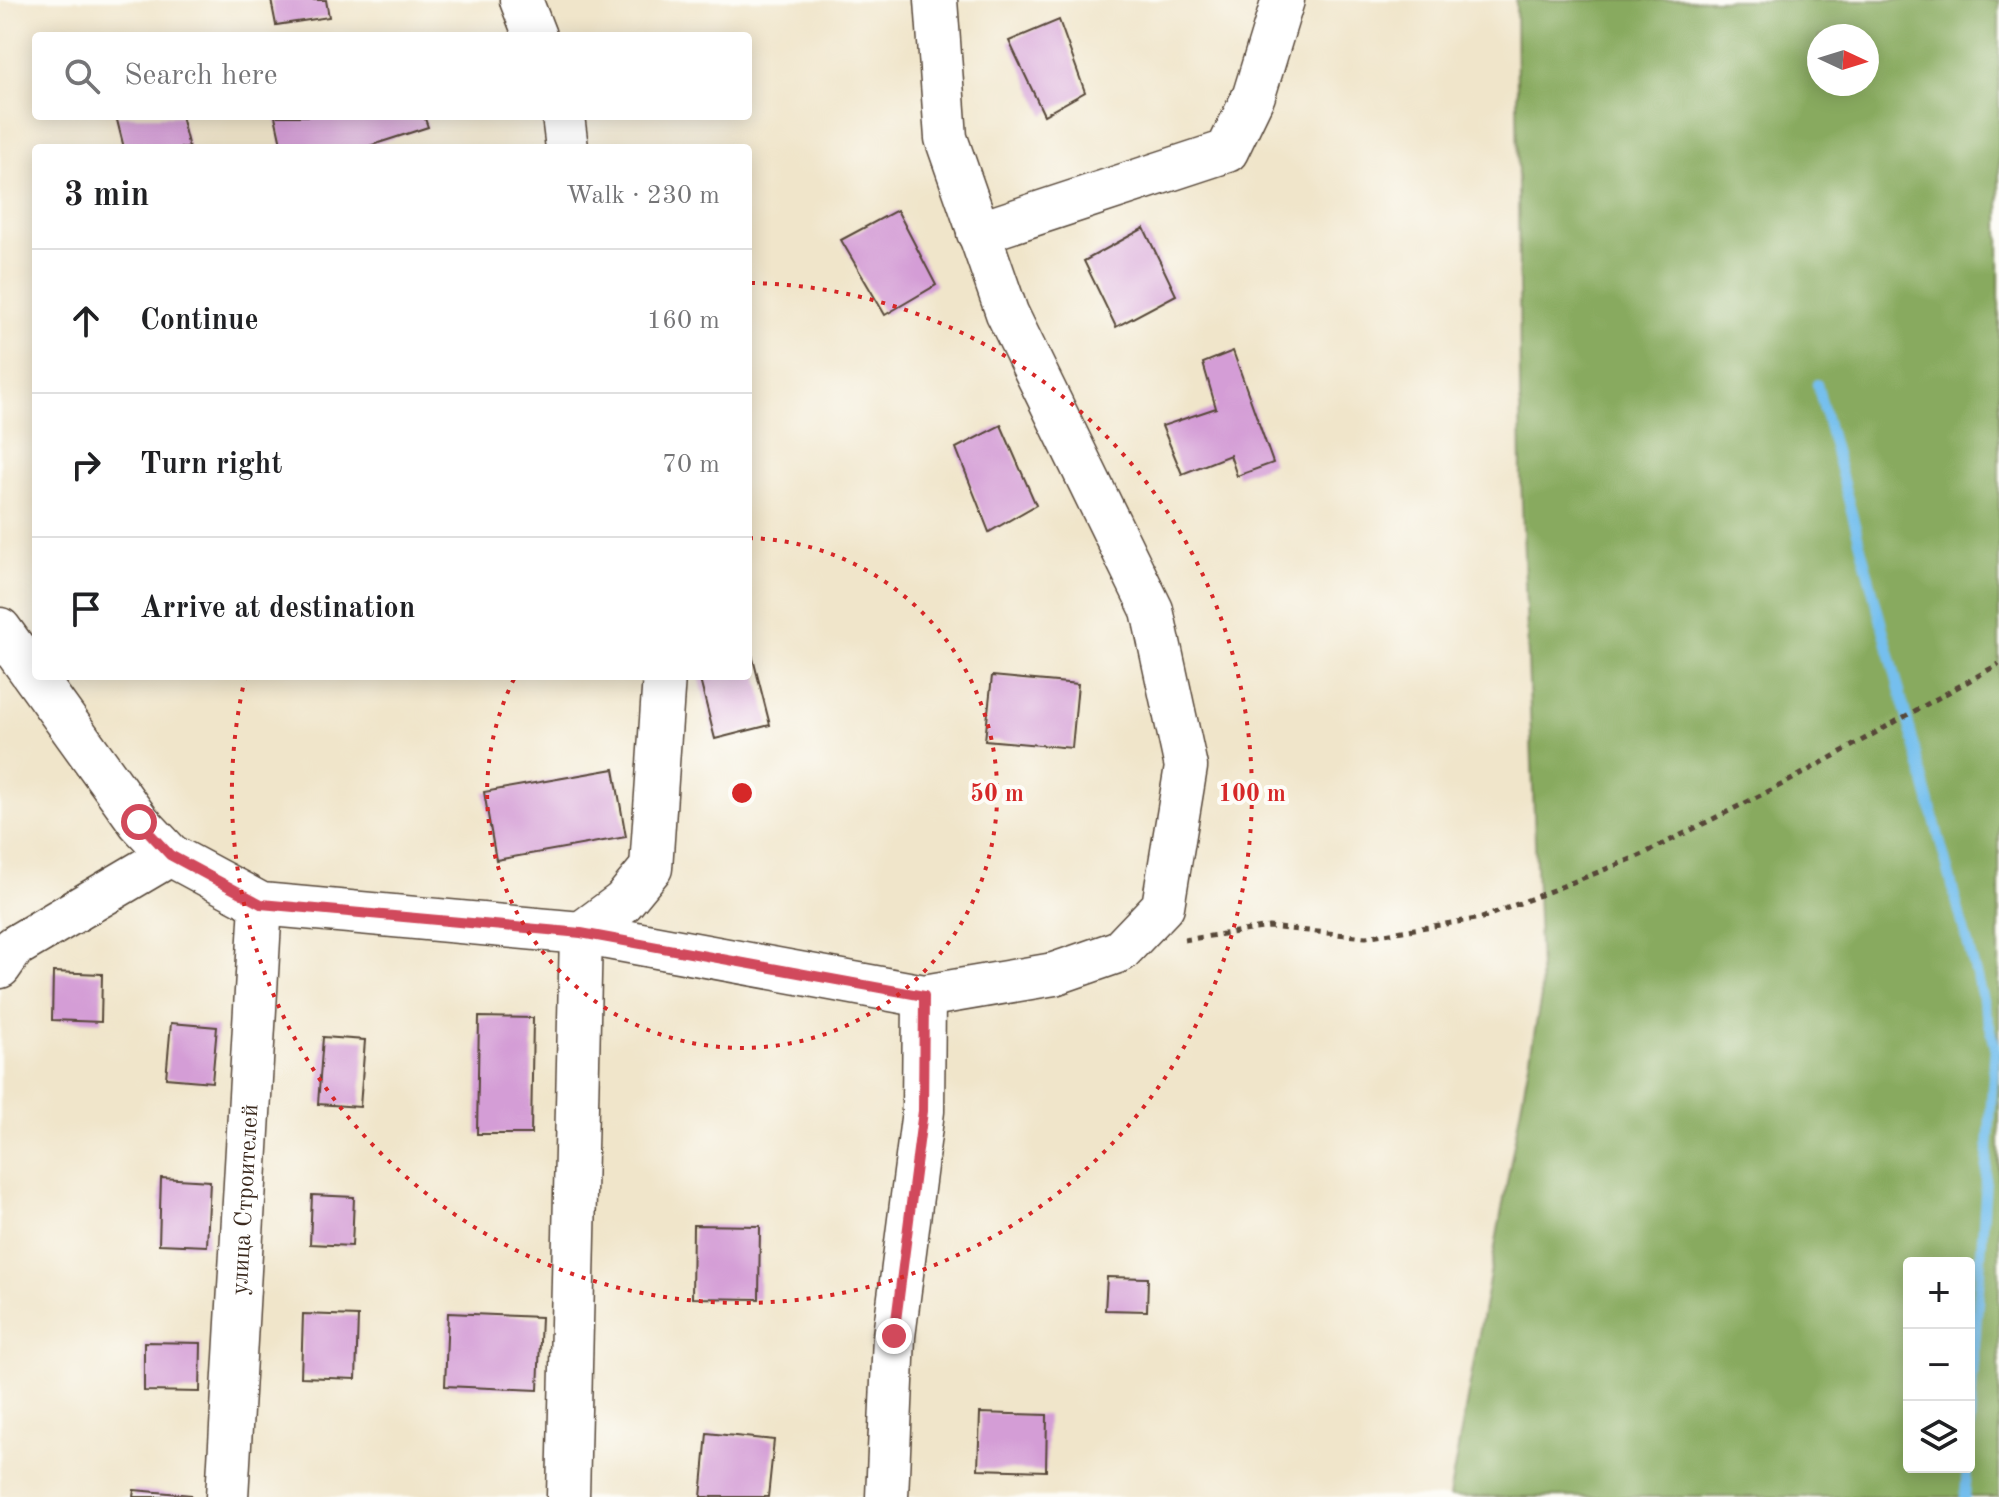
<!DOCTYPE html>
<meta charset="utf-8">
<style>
:root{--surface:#fff;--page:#f2f2f2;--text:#202124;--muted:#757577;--line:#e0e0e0}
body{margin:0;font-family:"Old Standard TT",serif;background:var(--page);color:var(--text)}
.controls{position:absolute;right:24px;bottom:24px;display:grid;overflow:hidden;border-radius:8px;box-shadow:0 4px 20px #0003}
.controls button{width:72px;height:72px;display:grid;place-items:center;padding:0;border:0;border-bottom:2px solid var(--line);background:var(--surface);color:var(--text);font:40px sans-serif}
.compass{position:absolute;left:1807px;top:24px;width:72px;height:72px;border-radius:50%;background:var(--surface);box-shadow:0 4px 20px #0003;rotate:94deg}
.stop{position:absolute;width:24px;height:24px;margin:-18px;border:6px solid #d1495b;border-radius:50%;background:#fff}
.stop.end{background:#d1495b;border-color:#fff;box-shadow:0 2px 8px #0008}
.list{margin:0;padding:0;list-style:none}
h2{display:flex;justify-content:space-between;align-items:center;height:104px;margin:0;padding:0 32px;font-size:34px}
h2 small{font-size:26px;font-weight:400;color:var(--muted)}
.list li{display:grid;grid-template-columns:52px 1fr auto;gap:24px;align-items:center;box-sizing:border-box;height:144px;padding:0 32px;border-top:2px solid var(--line)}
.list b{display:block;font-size:30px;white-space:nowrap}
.list em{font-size:26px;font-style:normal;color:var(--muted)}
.icon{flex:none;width:44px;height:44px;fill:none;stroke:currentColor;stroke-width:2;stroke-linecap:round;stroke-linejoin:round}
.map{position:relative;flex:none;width:1999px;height:1497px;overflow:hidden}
.search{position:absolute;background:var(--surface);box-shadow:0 4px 20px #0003;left:32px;top:32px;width:720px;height:88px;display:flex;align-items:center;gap:20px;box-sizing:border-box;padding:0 28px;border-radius:8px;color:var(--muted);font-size:30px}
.panel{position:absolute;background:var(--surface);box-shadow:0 4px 20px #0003;left:32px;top:144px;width:720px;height:536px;border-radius:8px}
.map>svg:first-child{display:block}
.forest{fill:#88aa5f;stroke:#626a3e;stroke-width:2;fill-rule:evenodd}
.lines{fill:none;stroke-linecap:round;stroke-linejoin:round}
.stream{stroke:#75bfee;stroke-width:10}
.building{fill:#d49dd6}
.minor-casing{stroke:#564638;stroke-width:45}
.path{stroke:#564638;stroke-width:5;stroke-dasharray:6 6;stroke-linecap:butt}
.minor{stroke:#fff;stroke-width:42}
.route{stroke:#d1495b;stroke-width:10}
.ring{fill:none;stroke:#d62828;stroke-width:4;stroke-dasharray:4 8}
.labels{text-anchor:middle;stroke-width:8;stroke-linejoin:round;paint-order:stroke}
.street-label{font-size:24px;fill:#3b2a1e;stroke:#fdfcf7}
.centre{fill:#d62828;stroke:#fdfcf7;stroke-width:4}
.ring-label{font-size:24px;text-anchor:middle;font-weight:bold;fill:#d62828;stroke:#fdfcf7;stroke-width:8;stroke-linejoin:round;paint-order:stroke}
</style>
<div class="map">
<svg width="1999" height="1497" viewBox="0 0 1999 1497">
<rect width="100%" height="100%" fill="#fdfcf7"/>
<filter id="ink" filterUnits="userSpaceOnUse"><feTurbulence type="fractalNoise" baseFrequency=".0125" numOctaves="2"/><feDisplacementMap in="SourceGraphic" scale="16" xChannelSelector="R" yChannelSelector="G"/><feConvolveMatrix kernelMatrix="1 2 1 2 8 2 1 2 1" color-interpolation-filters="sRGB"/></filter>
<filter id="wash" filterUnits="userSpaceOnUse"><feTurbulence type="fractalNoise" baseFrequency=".006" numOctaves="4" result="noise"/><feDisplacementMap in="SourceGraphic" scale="32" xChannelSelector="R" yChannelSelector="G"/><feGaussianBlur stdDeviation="1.8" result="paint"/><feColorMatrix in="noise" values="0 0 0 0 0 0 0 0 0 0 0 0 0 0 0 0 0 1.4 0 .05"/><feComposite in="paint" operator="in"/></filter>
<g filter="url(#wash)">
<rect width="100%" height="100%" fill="#f0e5ca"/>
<path class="forest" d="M1516,0H1999V1497H1449L1541,997L1521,478ZM1819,36H1867V84H1819ZM1909,1263H1969V1467H1909Z"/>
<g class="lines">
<g class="stream">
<polyline points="1817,384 1995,1045 1969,1436"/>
<polyline points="1965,1497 1967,1467"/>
</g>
</g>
<g id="blocks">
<g class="building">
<polygon points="271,0 326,0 329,17 276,25"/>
<polygon points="1059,20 1085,92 1044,115 1009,41"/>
<polygon points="116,116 181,116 189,148 124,148"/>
<polygon points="275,116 424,116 428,127 363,148 282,148"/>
<polygon points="897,210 936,285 885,315 841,240"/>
<polygon points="1144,228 1176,295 1116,327 1084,261"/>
<polygon points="1233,351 1273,463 1237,476 1230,455 1182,474 1162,426 1216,408 1203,363"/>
<polygon points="1001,425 1036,505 989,532 956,448"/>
<polygon points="748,639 770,725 715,739 699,676 748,676"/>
<polygon points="992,676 1078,684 1072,748 985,740"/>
<polygon points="614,769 626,837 496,860 484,792"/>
<polygon points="53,972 102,974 101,1022 52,1020"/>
<polygon points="479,1017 533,1018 531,1134 477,1134"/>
<polygon points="171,1023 217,1027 212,1082 166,1078"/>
<polygon points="323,1037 365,1040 360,1107 318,1104"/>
<polygon points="161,1178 210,1181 207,1246 159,1244"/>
<polygon points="312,1195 354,1197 352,1246 310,1244"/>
<polygon points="693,1225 760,1226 759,1299 692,1298"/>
<polygon points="1107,1277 1148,1278 1147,1311 1105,1310"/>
<polygon points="448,1313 541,1317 538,1390 445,1386"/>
<polygon points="303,1314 358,1316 356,1379 301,1377"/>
<polygon points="144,1342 201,1343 200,1392 144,1391"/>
<polygon points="980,1413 1047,1415 1046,1471 978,1469"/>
<polygon points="707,1433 774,1440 768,1497 701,1497"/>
<polygon points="134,1490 191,1495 191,1497 133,1497"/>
</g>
</g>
</g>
<g filter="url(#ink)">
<use href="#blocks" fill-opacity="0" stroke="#564638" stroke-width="2"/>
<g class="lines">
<defs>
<g id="minor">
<polyline points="521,0 535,36"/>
<polyline points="563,116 567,148"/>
<polyline points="978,233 1227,151 1254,95 1283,0"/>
<polyline points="0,629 139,822 170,855 261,904 581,933 924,996 1054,974 1120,951 1163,906 1186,767 1152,610 1007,313 946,138 936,0"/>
<polyline points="0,967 14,947 170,855"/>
<path id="s1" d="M227,1497L261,904"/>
<polyline points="568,1497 581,933 623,902 651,868 664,676"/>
<polyline points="887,1497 894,1336 923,1111 924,996"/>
</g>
</defs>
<use href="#minor" class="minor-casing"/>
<polyline class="path" points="1184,940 1269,927 1366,937 1482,918 1639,856 1789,781 1999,664"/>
<use href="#minor" class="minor"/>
</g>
</g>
<g class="lines" filter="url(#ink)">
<polyline class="route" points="139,822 170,855 261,904 581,933 924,996 923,1111 894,1336"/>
</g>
<g class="ring">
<path d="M749 538A255 255 0 1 1 515 677"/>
<path d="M751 283A510 510 0 1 1 245 678"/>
</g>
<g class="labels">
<g class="street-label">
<text dy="8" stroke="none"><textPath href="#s1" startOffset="298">улица Строителей</textPath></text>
</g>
</g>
<circle cx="742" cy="793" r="12" class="centre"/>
<g class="ring-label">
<text x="997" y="801">50 m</text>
<text x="1252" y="801">100 m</text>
</g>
</svg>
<div class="controls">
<button>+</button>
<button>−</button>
<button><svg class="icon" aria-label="layers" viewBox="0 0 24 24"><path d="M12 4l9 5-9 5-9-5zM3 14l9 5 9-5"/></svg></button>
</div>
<svg class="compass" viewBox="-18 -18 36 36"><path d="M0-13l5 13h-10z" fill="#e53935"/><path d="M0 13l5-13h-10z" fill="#757577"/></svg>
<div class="stop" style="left:139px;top:822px"></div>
<div class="stop end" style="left:894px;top:1336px"></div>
<div class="search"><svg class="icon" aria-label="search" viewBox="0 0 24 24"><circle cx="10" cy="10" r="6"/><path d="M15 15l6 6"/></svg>Search here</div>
<section class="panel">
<h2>3 min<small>Walk · 230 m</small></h2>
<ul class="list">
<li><svg class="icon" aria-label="ahead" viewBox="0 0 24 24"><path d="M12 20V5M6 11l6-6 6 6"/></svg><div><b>Continue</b></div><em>160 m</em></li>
<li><svg class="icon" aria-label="right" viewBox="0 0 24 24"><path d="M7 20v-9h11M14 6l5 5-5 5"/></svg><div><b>Turn right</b></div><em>70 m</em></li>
<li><svg class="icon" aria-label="arrive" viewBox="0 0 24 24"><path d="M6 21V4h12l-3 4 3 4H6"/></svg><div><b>Arrive at destination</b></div></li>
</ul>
</section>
</div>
